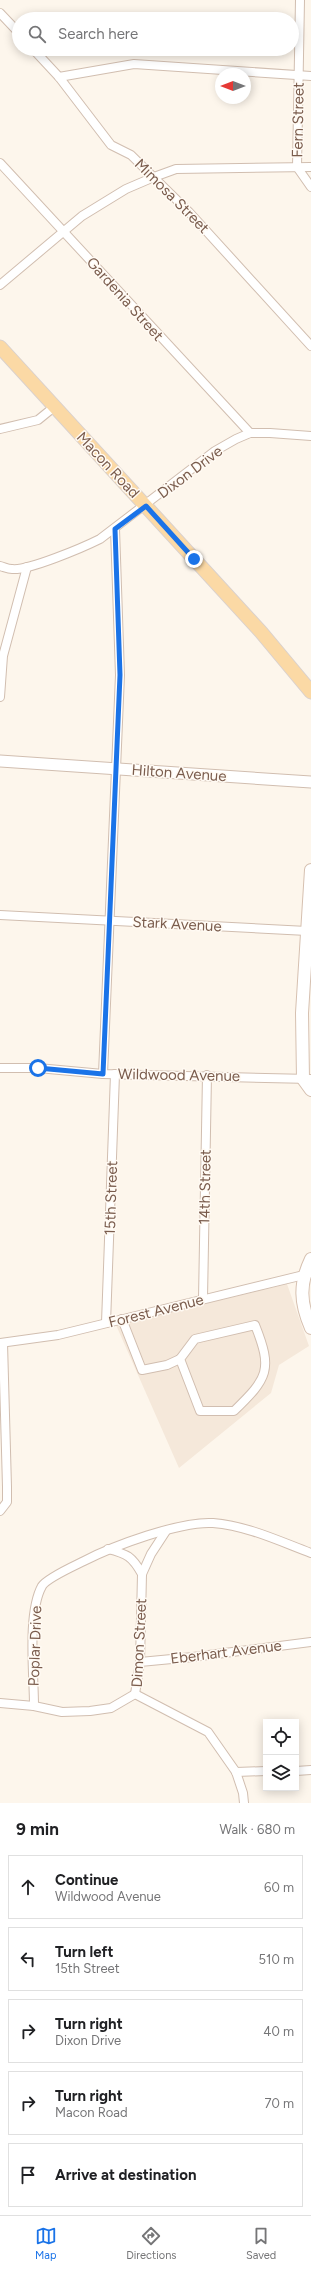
<!DOCTYPE html>
<meta charset="utf-8">
<style>
:root{--surface:#fff;--page:#f2f2f2;--text:#202124;--muted:#757577;--line:#e0e0e0;--accent:#1a73e8}
body{margin:0;font-family:Figtree,sans-serif;background:var(--page);color:var(--text)}
.controls{position:absolute;right:12px;bottom:12px;display:grid;overflow:hidden;border-radius:0px;box-shadow:0 2px 10px #0003}
.controls button{width:36px;height:36px;display:grid;place-items:center;padding:0;border:0;border-bottom:1px solid var(--line);background:var(--surface);color:var(--text);font:20px sans-serif}
.compass{position:absolute;left:215px;top:68px;width:36px;height:36px;border-radius:50%;background:var(--surface);box-shadow:0 2px 10px #0003;rotate:270deg}
.stop{position:absolute;width:12px;height:12px;margin:-9px;border:3px solid #1a73e8;border-radius:50%;background:#fff}
.stop.end{background:#1a73e8;border-color:#fff;box-shadow:0 1px 4px #0008}
.list{margin:0;padding:0;list-style:none}
h2{display:flex;justify-content:space-between;align-items:center;height:52px;margin:0;padding:0 16px;font-size:17px}
h2 small{font-size:13px;font-weight:400;color:var(--muted)}
.list li{display:grid;grid-template-columns:26px 1fr auto;gap:12px;align-items:center;box-sizing:border-box;height:64px;margin:0 8px 8px;padding:0 8px;border:1px solid var(--line);border-radius:0px}
.list b{display:block;font-size:15px;white-space:nowrap}
.list p{margin:0;font-size:13px;white-space:nowrap;color:var(--muted)}
.list em{font-size:13px;font-style:normal;color:var(--muted)}
.icon{flex:none;width:22px;height:22px;fill:none;stroke:currentColor;stroke-width:2;stroke-linecap:round;stroke-linejoin:round}
.map{position:relative;flex:none;width:311px;height:1803px;overflow:hidden}
.search{position:absolute;background:var(--surface);box-shadow:0 2px 10px #0003;left:12px;right:12px;top:12px;height:44px;display:flex;align-items:center;gap:10px;box-sizing:border-box;padding:0 14px;border-radius:22px;color:var(--muted);font-size:15px}
.sheet{height:412px;background:var(--surface)}
nav{display:flex;justify-content:space-around;align-items:center;box-sizing:border-box;height:56px;border-top:1px solid var(--line);background:var(--surface);font-size:11px;color:var(--muted)}
nav a{display:grid;justify-items:center;gap:2px}
nav .on{color:var(--accent)}
.map>svg:first-child{display:block}
.residential{fill:#f5e8da}
.lines{fill:none;stroke-linecap:round;stroke-linejoin:round}
.minor-casing{stroke:#d1beb0;stroke-width:10}
.tertiary-casing{stroke:#d1beb0;stroke-width:13}
.secondary-casing{stroke:#d6c0b0;stroke-width:14}
.primary-casing{stroke:#dad1cd;stroke-width:15}
.minor{stroke:#fff;stroke-width:8}
.tertiary{stroke:#fff;stroke-width:11}
.secondary{stroke:#fff;stroke-width:12}
.primary{stroke:#fbd9a5;stroke-width:13}
.route{stroke:#1a73e8;stroke-width:5}
.labels{text-anchor:middle;stroke-width:3;stroke-linejoin:round;paint-order:stroke}
.street-label{font-size:15px;fill:#7a5c4d;stroke:#fffaf3}
</style>
<div class="map">
<svg width="311" height="1803" viewBox="0 0 311 1803">
<rect width="100%" height="100%" fill="#fdf6ec"/>
<polygon class="residential" points="287,1284 309,1346 279,1365 271,1393 179,1468 116,1325"/>
<g class="lines">
<defs>
<g id="minor">
<polyline points="300,0 297,167 311,187"/>
<polyline points="0,13 19,33"/>
<polyline points="33,49 59,77 111,145 131,155 189,212 311,346"/>
<polyline points="59,77 134,64 311,76"/>
<polyline points="0,163 250,433"/>
<polyline points="0,285 82,216 126,189 154,177 176,169 311,167"/>
<polyline points="0,429 38,420 54,407"/>
<path d="M0,566C4,567 8,569 12,569C28,571 84,547 100,539L215,451L236,439L250,433H270L311,436"/>
<polyline points="0,697 3,656 27,567"/>
<polyline points="0,915 307,931"/>
<polyline points="0,1068 38,1068 103,1074 311,1079"/>
<polyline points="103,1074 120,675 115,529"/>
<polyline points="203,1299 207,1075"/>
<polyline points="122,1319 142,1370 167,1365 180,1359"/>
<polyline points="106,1323 115,1074"/>
<path d="M255,1325C273,1370 268,1378 234,1411H200L180,1359L195,1339Z"/>
<polyline points="0,1343 58,1335 308,1274"/>
<polyline points="0,1511 7,1502 7,1487 3,1343"/>
<path d="M108,1549C127,1554 132,1556 142,1574"/>
<polyline points="140,1662 193,1657 311,1642"/>
<polyline points="135,1694 140,1662 142,1574 151,1554 166,1531"/>
<polyline points="135,1694 208,1732 236,1772 243,1793 244,1803"/>
<polyline points="0,1703 34,1706 62,1712 90,1711 111,1708 135,1694"/>
<path d="M34,1706C34,1674 27,1613 42,1586C47,1578 74,1566 84,1561C113,1546 180,1521 213,1523C248,1526 279,1541 311,1553"/>
<polyline points="296,1771 311,1770"/>
<polyline points="236,1772 266,1771"/>
</g>
<polyline id="tertiary" points="0,761 311,782"/>
<g id="secondary">
<polyline points="311,870 302,1013 303,1079 311,1090"/>
<path d="M311,1259C299,1284 300,1303 311,1328"/>
</g>
<polyline id="primary" points="0,347 261,632 311,692"/>
</defs>
<use href="#minor" class="minor-casing"/>
<use href="#tertiary" class="tertiary-casing"/>
<use href="#secondary" class="secondary-casing"/>
<use href="#primary" class="primary-casing"/>
<use href="#minor" class="minor"/>
<use href="#tertiary" class="tertiary"/>
<use href="#secondary" class="secondary"/>
<use href="#primary" class="primary"/>
</g>
<g class="lines">
<polyline class="route" points="38,1068 103,1074 120,675 115,529 146,506 194,559"/>
</g>
<g class="labels">
<g class="street-label">
<text transform="translate(298 120) rotate(-89)" y="5">Fern Street</text>
<text transform="translate(172 196) rotate(45)" y="5">Mimosa Street</text>
<text transform="translate(125 299) rotate(48)" y="5">Gardenia Street</text>
<text transform="translate(108 465) rotate(47)" y="5">Macon Road</text>
<text transform="translate(190 472) rotate(-37)" y="5">Dixon Drive</text>
<text transform="translate(179 773) rotate(4)" y="5">Hilton Avenue</text>
<text transform="translate(177 924) rotate(3)" y="5">Stark Avenue</text>
<text transform="translate(179 1075) rotate(1)" y="5">Wildwood Avenue</text>
<text transform="translate(205 1187) rotate(-89)" y="5">14th Street</text>
<text transform="translate(111 1198) rotate(-88)" y="5">15th Street</text>
<text transform="translate(156 1311) rotate(-14)" y="5">Forest Avenue</text>
<text transform="translate(139 1643) rotate(-87)" y="5">Dimon Street</text>
<text transform="translate(35 1646) rotate(-88)" y="5">Poplar Drive</text>
<text transform="translate(226 1652) rotate(-7)" y="5">Eberhart Avenue</text>
</g>
</g>
</svg>
<div class="controls">
<button><svg class="icon" aria-label="locate" viewBox="0 0 24 24"><circle cx="12" cy="12" r="6"/><path d="M12 2v4M12 18v4M2 12h4M18 12h4"/></svg></button>
<button><svg class="icon" aria-label="layers" viewBox="0 0 24 24"><path d="M12 4l9 5-9 5-9-5zM3 14l9 5 9-5"/></svg></button>
</div>
<svg class="compass" viewBox="-18 -18 36 36"><path d="M0-13l5 13h-10z" fill="#e53935"/><path d="M0 13l5-13h-10z" fill="#757577"/></svg>
<div class="stop" style="left:38px;top:1068px"></div>
<div class="stop end" style="left:194px;top:559px"></div>
<div class="search"><svg class="icon" aria-label="search" viewBox="0 0 24 24"><circle cx="10" cy="10" r="6"/><path d="M15 15l6 6"/></svg>Search here</div>
</div>
<section class="sheet">
<h2>9 min<small>Walk · 680 m</small></h2>
<ul class="list">
<li><svg class="icon" aria-label="ahead" viewBox="0 0 24 24"><path d="M12 20V5M6 11l6-6 6 6"/></svg><div><b>Continue</b><p>Wildwood Avenue</p></div><em>60 m</em></li>
<li><svg class="icon" aria-label="left" viewBox="0 0 24 24"><path d="M17 20v-9H6M10 6l-5 5 5 5"/></svg><div><b>Turn left</b><p>15th Street</p></div><em>510 m</em></li>
<li><svg class="icon" aria-label="right" viewBox="0 0 24 24"><path d="M7 20v-9h11M14 6l5 5-5 5"/></svg><div><b>Turn right</b><p>Dixon Drive</p></div><em>40 m</em></li>
<li><svg class="icon" aria-label="right" viewBox="0 0 24 24"><path d="M7 20v-9h11M14 6l5 5-5 5"/></svg><div><b>Turn right</b><p>Macon Road</p></div><em>70 m</em></li>
<li><svg class="icon" aria-label="arrive" viewBox="0 0 24 24"><path d="M6 21V4h12l-3 4 3 4H6"/></svg><div><b>Arrive at destination</b></div></li>
</ul>
</section>
<nav>
<a class="on"><svg class="icon" aria-label="map" viewBox="0 0 24 24"><path d="M3 6l6-2 6 2 6-2v14l-6 2-6-2-6 2zM9 4v14M15 6v14"/></svg>Map</a>
<a><svg class="icon" aria-label="directions" viewBox="0 0 24 24"><path d="M12 3l9 9-9 9-9-9zM9 14v-3h6M13 9l2 2-2 2"/></svg>Directions</a>
<a><svg class="icon" aria-label="saved" viewBox="0 0 24 24"><path d="M7 4h10v16l-5-4-5 4z"/></svg>Saved</a>
</nav>
